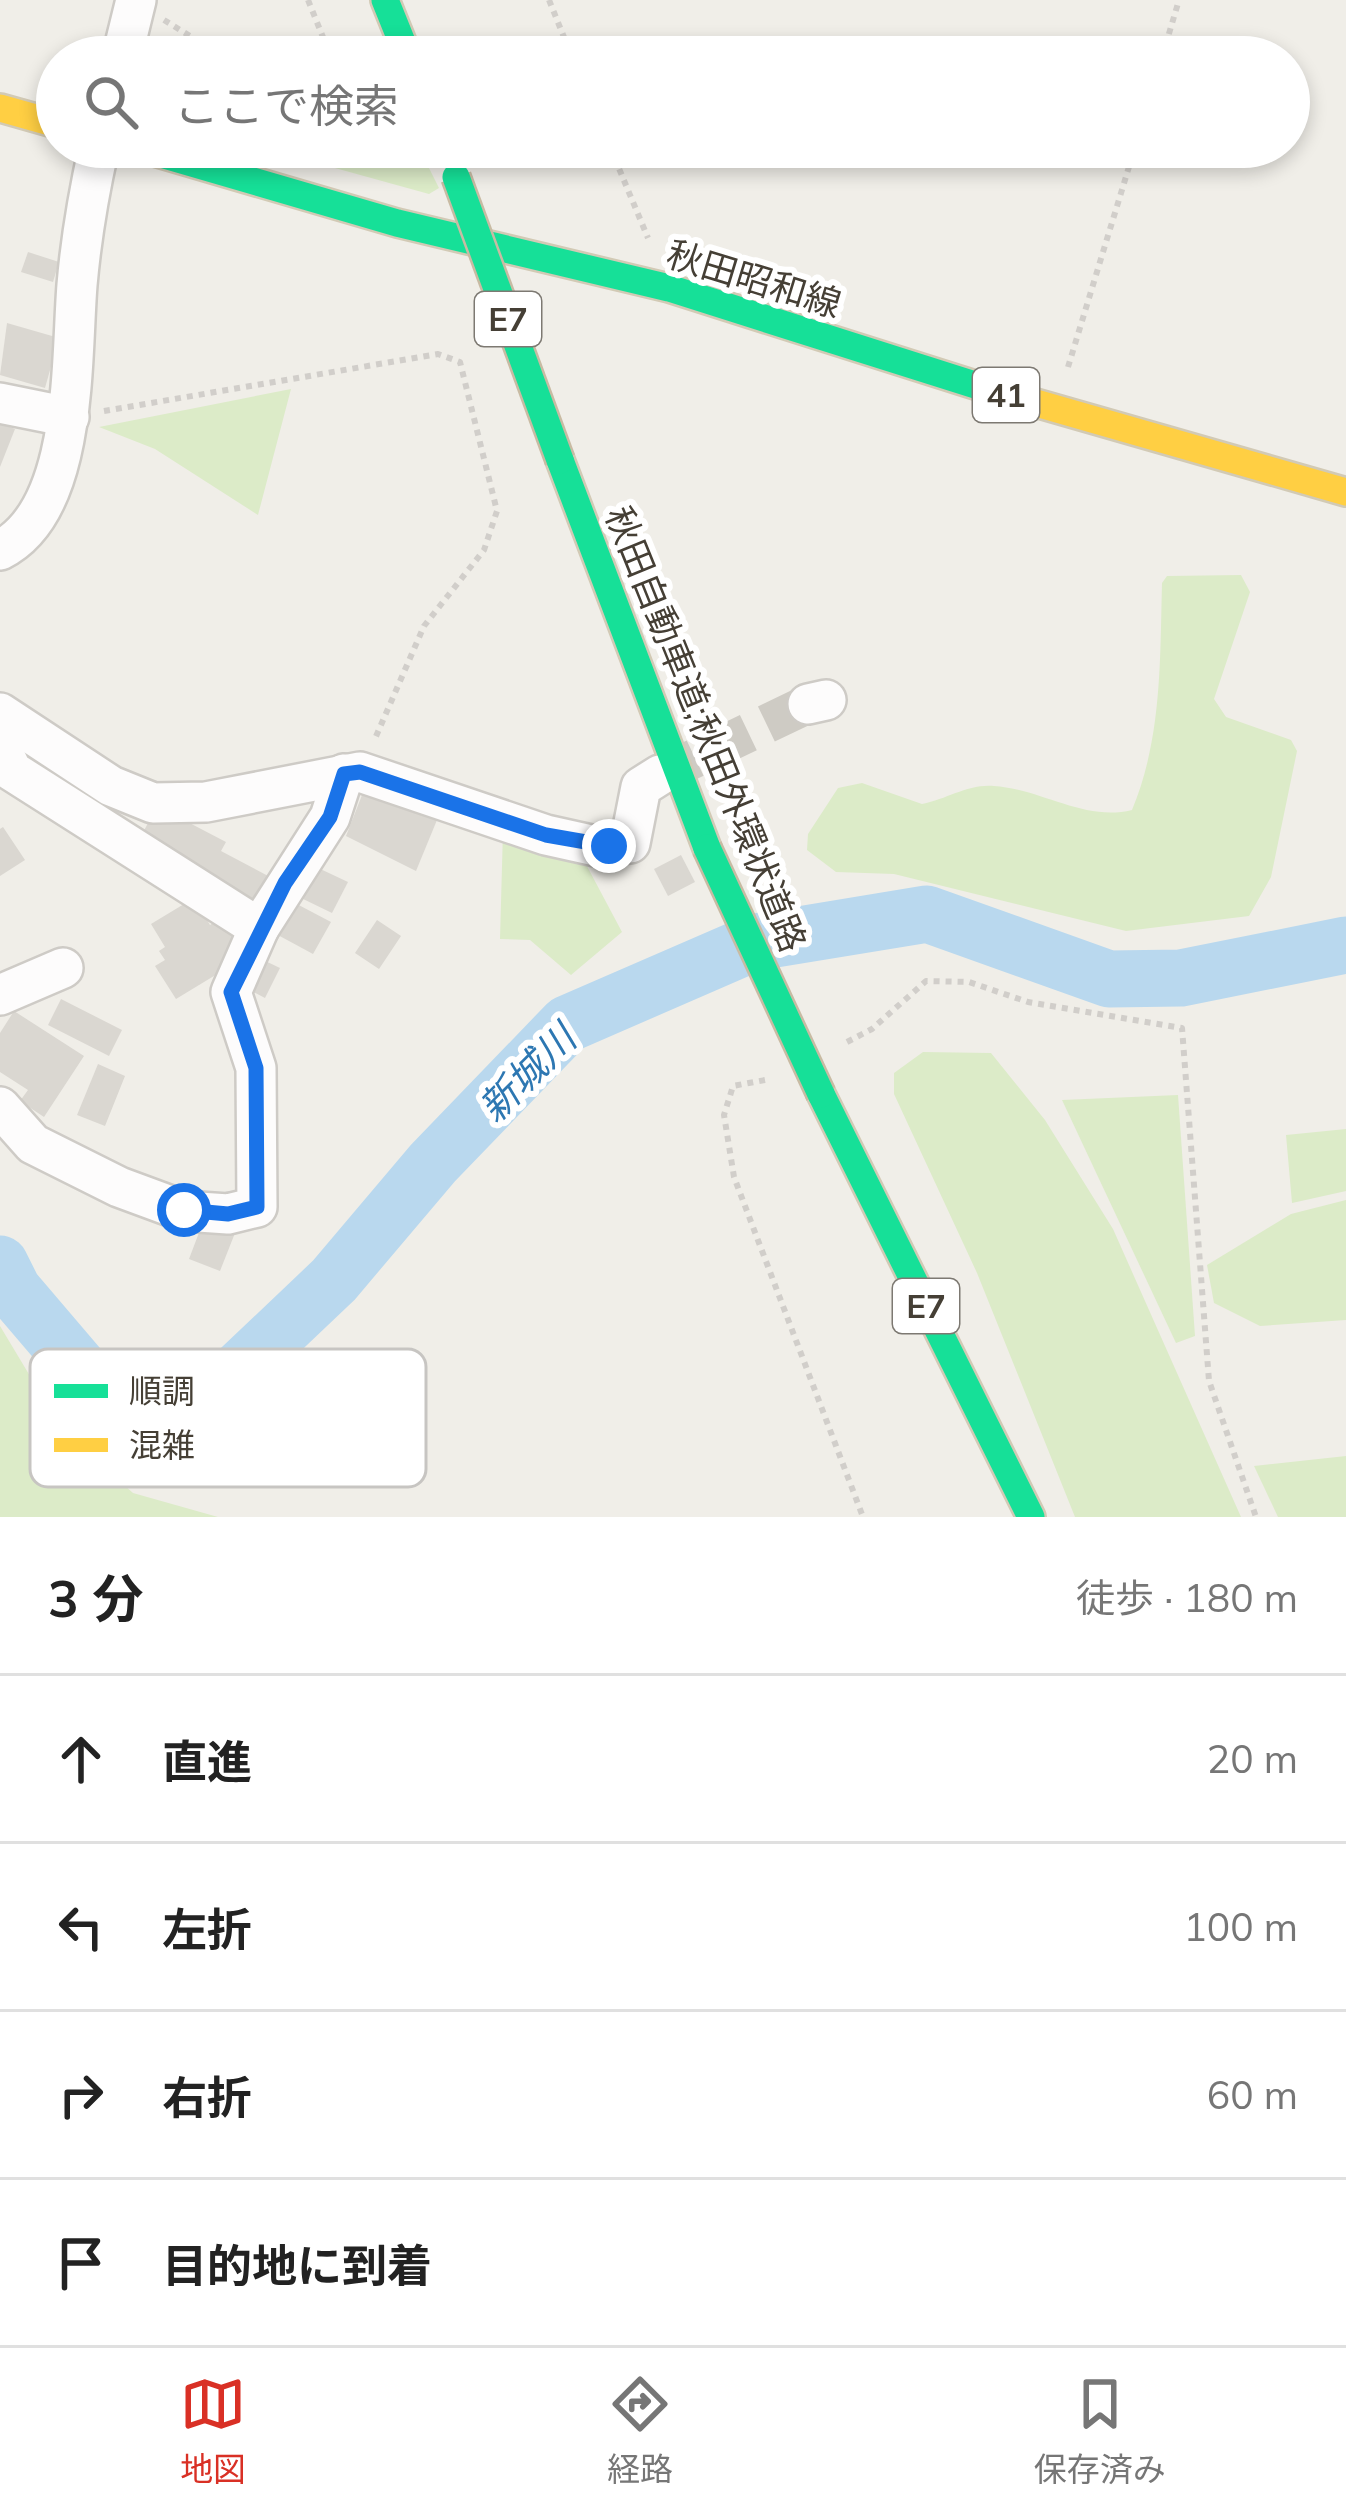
<!DOCTYPE html>
<html lang="ja">
<meta charset="utf-8">
<style>
:root{--surface:#fff;--page:#f6f6f6;--text:#222;--muted:#767676;--line:#e0e0e0;--accent:#d93025}
body{margin:0;font-family:Mulish,"Noto Sans JP",sans-serif;background:var(--page);color:var(--text)}
.stop{position:absolute;width:36px;height:36px;margin:-27px;border:9px solid #1a73e8;border-radius:50%;background:#fff}
.stop.end{background:#1a73e8;border-color:#fff;box-shadow:0 3px 12px #0008}
.list{margin:0;padding:0;list-style:none}
h2{display:flex;justify-content:space-between;align-items:center;height:156px;margin:0;padding:0 48px;font-size:51px}
h2 small{font-size:39px;font-weight:400;color:var(--muted)}
.list li{display:grid;grid-template-columns:78px 1fr auto;gap:36px;align-items:center;box-sizing:border-box;height:168px;padding:0 48px;border-top:3px solid var(--line)}
.list b{display:block;font-size:45px;white-space:nowrap}
.list em{font-size:39px;font-style:normal;color:var(--muted)}
.icon{flex:none;width:66px;height:66px;fill:none;stroke:currentColor;stroke-width:2;stroke-linecap:round;stroke-linejoin:round}
.map{position:relative;flex:none;width:1346px;height:1517px;overflow:hidden}
.search{position:absolute;background:var(--surface);box-shadow:0 6px 18px #0003;left:36px;right:36px;top:36px;height:132px;display:flex;align-items:center;gap:30px;box-sizing:border-box;padding:0 42px;border-radius:66px;color:var(--muted);font-size:45px}
.sheet{height:828px;background:var(--surface)}
nav{display:flex;justify-content:space-around;align-items:center;box-sizing:border-box;height:168px;border-top:3px solid var(--line);background:var(--surface);font-size:33px;color:var(--muted)}
nav a{display:grid;justify-items:center;gap:6px}
nav .on{color:var(--accent)}
.map>svg:first-child{display:block}
.green{fill:#dcebc8}
.lines{fill:none;stroke-linecap:round;stroke-linejoin:round}
.river{stroke:#b9d8ee;stroke-width:57}
.building{fill:#dad7d1}
.street-tunnel{stroke:#cecbc4;stroke-width:39;stroke-dasharray:39 20;stroke-linecap:butt}
.street-casing{stroke:#cecbc6;stroke-width:44}
.fast-casing{stroke:#d2cab5;stroke-width:32}
.slow-casing{stroke:#d2cab5;stroke-width:32}
.path{stroke:#d1ceca;stroke-width:6;stroke-dasharray:6 6;stroke-linecap:butt}
.street{stroke:#fdfcfc;stroke-width:39}
.fast{stroke:#16e098;stroke-width:27}
.slow{stroke:#ffcf43;stroke-width:27}
.fast-bridge-casing{stroke:#c8bba3;stroke-width:32;stroke-linecap:butt}
.fast-bridge{stroke:#16e098;stroke-width:27}
.route{stroke:#1a73e8;stroke-width:15}
.labels{text-anchor:middle;stroke-width:12;stroke-linejoin:round;paint-order:stroke}
.shield{fill:#fff;stroke:#7d7972;stroke-width:3}
.shield-label{font-size:33px;font-weight:bold;fill:#453f35}
.street-label{font-size:36px;fill:#453f35;stroke:#fff}
.water-label{font-size:39px;font-style:italic;fill:#2d77b2;stroke:#fff}
.key{fill:#fff;stroke:#c7c5c2;stroke-width:3}
.key-label{font-size:33px;fill:#453f35}
</style>
<div class="map">
<svg width="1346" height="1517" viewBox="0 0 1346 1517">
<rect width="100%" height="100%" fill="#f0eee8"/>
<g class="green">
<polygon points="259,147 373,147 423,156 439,188 429,194"/>
<polygon points="291,389 258,515 155,449 99,427"/>
<path d="M1241,575L1250,592L1214,699L1226,717L1291,740L1297,751L1271,877L1249,916L1126,931L894,874L836,872L807,850L808,834L838,788L862,783L922,804C948,799 967,784 994,786C1041,789 1085,822 1132,810C1162,738 1160,661 1162,583L1167,576Z"/>
<polygon points="503,830 580,853 622,932 571,975 530,940 500,939"/>
<polygon points="923,1052 991,1053 1045,1120 1113,1229 1241,1517 1075,1517 977,1273 894,1094 894,1073"/>
<polygon points="1178,1095 1195,1336 1176,1343 1062,1100"/>
<polygon points="1346,1129 1346,1191 1292,1203 1286,1135"/>
<polygon points="1346,1200 1346,1320 1260,1326 1214,1303 1207,1265 1291,1214"/>
<polygon points="0,1326 63,1431 133,1493 218,1517 0,1517"/>
<polygon points="1346,1456 1346,1517 1278,1517 1254,1466"/>
</g>
<g class="lines">
<polyline class="river" points="0,1264 13,1290 106,1399 145,1411 200,1396 235,1374 334,1280 433,1163 567,1024 756,942 927,914 1109,979 1181,978 1346,945"/>
</g>
<g class="building">
<polygon points="28,252 59,262 53,282 21,272"/>
<polygon points="7,323 59,338 45,388 0,375"/>
<polygon points="0,423 15,429 0,467"/>
<polygon points="364,790 437,820 416,871 346,836"/>
<polygon points="157,806 226,842 221,851 270,877 255,904 138,842"/>
<polygon points="3,827 25,860 0,876 0,829"/>
<polygon points="681,855 695,882 668,896 654,869"/>
<polygon points="314,866 348,882 332,913 299,897"/>
<polygon points="194,898 210,925 224,916 245,950 232,965 176,999 155,966 165,960 159,951 165,947 151,924"/>
<polygon points="293,902 331,922 313,954 276,934"/>
<polygon points="377,920 401,936 379,969 355,953"/>
<polygon points="259,958 280,968 265,998 244,987"/>
<polygon points="61,999 122,1030 109,1056 48,1025"/>
<polygon points="14,1011 84,1056 44,1117 20,1101 28,1090 0,1072 0,1033"/>
<polygon points="98,1064 125,1076 105,1126 77,1115"/>
<polygon points="213,1225 235,1233 220,1271 189,1259 200,1230 210,1234"/>
</g>
<g class="lines">
<polyline class="street-tunnel" points="660,775 808,704"/>
<defs>
<g id="street">
<polyline points="122,57 136,0"/>
<polyline points="0,403 69,417"/>
<path d="M0,550C78,511 71,360 77,285C81,238 89,192 99,147"/>
<polyline points="808,704 826,700"/>
<polyline points="0,713 111,786 153,803 206,802 360,772 546,835 600,847 630,843 641,787 660,775"/>
<polyline points="0,746 12,771 259,928 330,817 344,774"/>
<polyline points="0,995 63,968"/>
<polyline points="0,1107 33,1144 119,1187 184,1211 228,1214 257,1207 256,1068 231,992 259,928"/>
</g>
<g id="fast">
<polyline points="385,0 408,57"/>
<polyline points="137,147 397,223 669,288 994,391"/>
<polyline points="560,460 707,848"/>
<polyline points="821,1094 1031,1517"/>
</g>
<g id="slow">
<polyline points="0,108 57,124"/>
<polyline points="994,391 1346,492"/>
</g>
</defs>
<use href="#street" class="street-casing"/>
<use href="#fast" class="fast-casing"/>
<use href="#slow" class="slow-casing"/>
<g class="path">
<polyline points="308,0 331,57"/>
<polyline points="549,0 572,57"/>
<polyline points="164,20 224,57"/>
<polyline points="1162,57 1179,0"/>
<polyline points="610,147 648,238"/>
<polyline points="564,159 613,154"/>
<polyline points="1068,367 1135,147"/>
<polyline points="104,411 438,354 460,362 497,511 484,550 424,626 374,741"/>
<polyline points="847,1042 872,1029 926,981 969,982 1028,1002 1182,1028 1209,1381 1256,1517"/>
<polyline points="765,1080 733,1086 724,1115 734,1177 863,1517"/>
</g>
<use href="#street" class="street"/>
<use href="#fast" class="fast"/>
<use href="#slow" class="slow"/>
<defs>
<g id="fast-bridge">
<polyline points="456,177 560,460"/>
<polyline points="707,848 821,1094"/>
</g>
</defs>
<use href="#fast-bridge" class="fast-bridge-casing"/>
<use href="#fast-bridge" class="fast-bridge"/>
</g>
<g class="lines">
<polyline class="route" points="184,1210 228,1214 257,1207 256,1068 231,992 285,883 330,817 344,774 360,772 546,835 609,846"/>
</g>
<g class="labels">
<g class="shield">
<rect x="475" y="292" width="66" height="54" rx="9"/>
<rect x="973" y="368" width="66" height="54" rx="9"/>
<rect x="893" y="1279" width="66" height="54" rx="9"/>
</g>
<g class="shield-label">
<text x="508" y="331">E7</text>
<text x="1006" y="407">41</text>
<text x="926" y="1318">E7</text>
</g>
<g class="street-label">
<text transform="translate(754 279) rotate(17)" y="13">秋田昭和線</text>
<text transform="translate(706 729) rotate(68)" y="13">秋田自動車道;秋田外環状道路</text>
</g>
<g class="water-label">
<text transform="translate(527 1073) rotate(-45)" y="14">新城川</text>
</g>
</g>
<rect x="30" y="1349" width="396" height="138" rx="18" class="key"/>
<rect x="54" y="1384" width="54" height="14" fill="#16e098"/>
<rect x="54" y="1438" width="54" height="14" fill="#ffcf43"/>
<g class="key-label">
<text x="129" y="1403">順調</text>
<text x="129" y="1457">混雑</text>
</g>
</svg>
<div class="stop" style="left:184px;top:1210px"></div>
<div class="stop end" style="left:609px;top:846px"></div>
<div class="search"><svg class="icon" aria-label="search" viewBox="0 0 24 24"><circle cx="10" cy="10" r="6"/><path d="M15 15l6 6"/></svg>ここで検索</div>
</div>
<section class="sheet">
<h2>3 分<small>徒歩 · 180 m</small></h2>
<ul class="list">
<li><svg class="icon" aria-label="ahead" viewBox="0 0 24 24"><path d="M12 20V5M6 11l6-6 6 6"/></svg><div><b>直進</b></div><em>20 m</em></li>
<li><svg class="icon" aria-label="left" viewBox="0 0 24 24"><path d="M17 20v-9H6M10 6l-5 5 5 5"/></svg><div><b>左折</b></div><em>100 m</em></li>
<li><svg class="icon" aria-label="right" viewBox="0 0 24 24"><path d="M7 20v-9h11M14 6l5 5-5 5"/></svg><div><b>右折</b></div><em>60 m</em></li>
<li><svg class="icon" aria-label="arrive" viewBox="0 0 24 24"><path d="M6 21V4h12l-3 4 3 4H6"/></svg><div><b>目的地に到着</b></div></li>
</ul>
</section>
<nav>
<a class="on"><svg class="icon" aria-label="map" viewBox="0 0 24 24"><path d="M3 6l6-2 6 2 6-2v14l-6 2-6-2-6 2zM9 4v14M15 6v14"/></svg>地図</a>
<a><svg class="icon" aria-label="directions" viewBox="0 0 24 24"><path d="M12 3l9 9-9 9-9-9zM9 14v-3h6M13 9l2 2-2 2"/></svg>経路</a>
<a><svg class="icon" aria-label="saved" viewBox="0 0 24 24"><path d="M7 4h10v16l-5-4-5 4z"/></svg>保存済み</a>
</nav>
